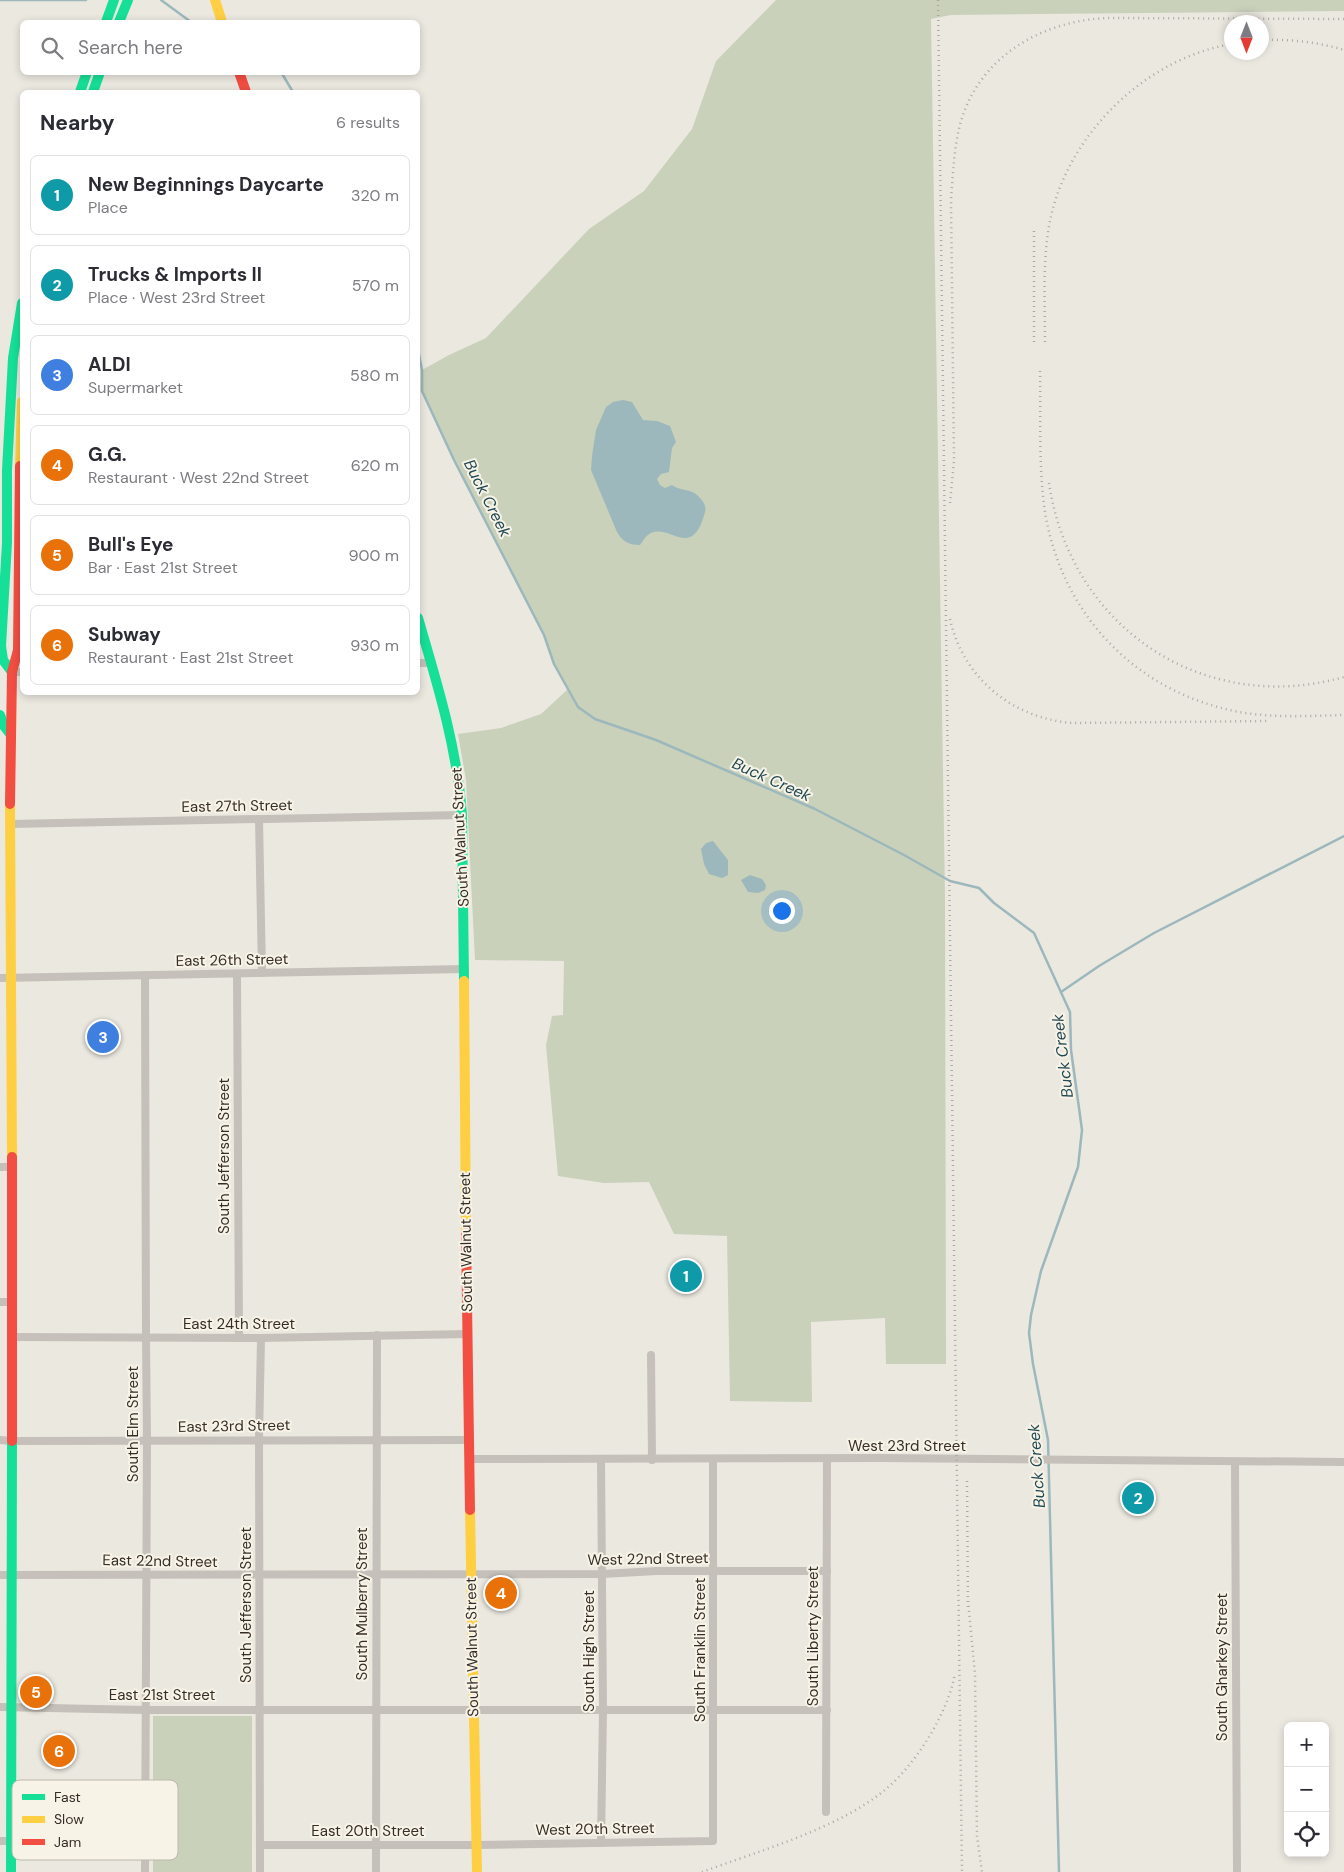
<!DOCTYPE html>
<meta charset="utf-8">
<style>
:root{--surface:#fff;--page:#f2f2f3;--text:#2b2b33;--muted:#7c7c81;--line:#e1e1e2;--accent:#db2777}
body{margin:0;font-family:"DM Sans",sans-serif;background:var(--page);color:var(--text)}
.controls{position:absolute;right:15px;bottom:15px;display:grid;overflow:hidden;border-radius:8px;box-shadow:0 2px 8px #0003}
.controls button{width:45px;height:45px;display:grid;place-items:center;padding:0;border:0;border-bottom:1px solid var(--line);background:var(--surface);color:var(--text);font:25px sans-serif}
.compass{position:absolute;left:1224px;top:15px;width:45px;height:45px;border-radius:50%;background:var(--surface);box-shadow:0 2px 8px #0003;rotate:180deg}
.you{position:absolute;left:781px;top:910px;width:18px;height:18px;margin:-12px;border:4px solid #fff;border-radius:50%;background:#1a73e8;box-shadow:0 0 0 8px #1a73e833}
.badge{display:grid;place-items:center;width:32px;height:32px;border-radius:50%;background:var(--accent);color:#fff;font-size:16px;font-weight:700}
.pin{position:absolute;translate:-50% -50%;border:2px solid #fff;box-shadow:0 1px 5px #0006}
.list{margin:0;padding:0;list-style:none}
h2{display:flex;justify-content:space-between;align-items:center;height:65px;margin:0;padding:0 20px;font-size:21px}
h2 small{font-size:16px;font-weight:400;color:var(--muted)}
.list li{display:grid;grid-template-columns:32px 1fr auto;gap:15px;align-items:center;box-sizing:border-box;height:80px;margin:0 10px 10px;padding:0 10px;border:1px solid var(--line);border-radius:8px}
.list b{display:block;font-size:19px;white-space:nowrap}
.list p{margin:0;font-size:16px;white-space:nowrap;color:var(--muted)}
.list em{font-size:16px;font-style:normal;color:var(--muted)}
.icon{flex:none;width:28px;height:28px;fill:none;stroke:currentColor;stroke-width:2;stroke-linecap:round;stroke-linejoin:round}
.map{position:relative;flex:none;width:1344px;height:1872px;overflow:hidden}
.search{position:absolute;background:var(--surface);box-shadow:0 2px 8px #0003;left:20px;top:20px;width:400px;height:55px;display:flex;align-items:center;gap:12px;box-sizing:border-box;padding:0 18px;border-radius:8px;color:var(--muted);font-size:19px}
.panel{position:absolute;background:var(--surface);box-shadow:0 2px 8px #0003;left:20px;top:90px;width:400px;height:605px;border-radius:8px}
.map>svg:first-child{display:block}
.green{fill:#c9d1bb}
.water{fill:#9db8bc}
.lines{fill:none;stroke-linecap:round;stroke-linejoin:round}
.stream{stroke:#9db8bc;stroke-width:2.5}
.street{stroke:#c5c0b9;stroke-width:8}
.fast{stroke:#16e098;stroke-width:10}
.slow{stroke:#ffcf43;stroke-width:10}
.jam{stroke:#f24e42;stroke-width:10}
.rail{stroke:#aca9a4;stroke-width:2.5;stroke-dasharray:1 4;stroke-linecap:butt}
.labels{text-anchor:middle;stroke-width:4;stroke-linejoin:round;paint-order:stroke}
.street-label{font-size:15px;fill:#352e28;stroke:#f8f3e7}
.water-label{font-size:16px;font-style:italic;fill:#204954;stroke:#f8f3e7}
.key{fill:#f8f3e7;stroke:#beb8ae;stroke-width:1}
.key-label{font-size:14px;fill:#352e28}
</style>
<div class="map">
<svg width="1344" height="1872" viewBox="0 0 1344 1872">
<rect width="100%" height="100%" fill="#ebe8e0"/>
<g class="green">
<polygon points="776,0 1344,0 1344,11 951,15 931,19 945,896 946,1364 886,1364 885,1318 811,1322 812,1402 730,1401 727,1236 674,1234 649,1182 604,1183 558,1176 546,1045 552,1016 563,1015 564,961 475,960 466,780 458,734 501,728 541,714 568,689 554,664 544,634 457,466 422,391 422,370 449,355 486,338 589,229 644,191 692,129 716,61"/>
<rect x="153" y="1716" width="99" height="156"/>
</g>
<g class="water">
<path d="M623,400L632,402L643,420L657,421L670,426L676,442L672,448L669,472L661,474L657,479L660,485L665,488L672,485C680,491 691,489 697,495C702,500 707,505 705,512C692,561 671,524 651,533C646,535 643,541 640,545C629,545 623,542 617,532L591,470L592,456L596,430L606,407L613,402Z"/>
<polygon points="713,841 728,860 728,875 722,878 709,874 704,864 701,849 706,843"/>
<polygon points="750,875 762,879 766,885 765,890 758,893 748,892 741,880"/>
</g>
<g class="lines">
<g class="stream">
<polyline points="0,0 86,0"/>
<polyline points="161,0 191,22"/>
<polyline points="281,72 293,92"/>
<polyline points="418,349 422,370 422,391 454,460 544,635 554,664 578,707 595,719 656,740 815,809 904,855 950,881 979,888 994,903 1034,933 1070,1012 1071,1050 1082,1130 1078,1167 1041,1271 1031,1315 1029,1333 1033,1364 1048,1440 1059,1872"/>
<polyline points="1061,992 1099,966 1154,933 1344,836"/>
</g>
<g class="street">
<polyline points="418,663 431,663"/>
<polyline points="12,672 22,672"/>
<polyline points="259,819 262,973"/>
<polyline points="11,824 462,815"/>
<polyline points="237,974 239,1338"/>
<polyline points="0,978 465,969"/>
<polyline points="0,1167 12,1167"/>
<polyline points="0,1302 12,1302"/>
<polyline points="11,1337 261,1338 467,1334"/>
<polyline points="651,1355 652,1460"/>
<polyline points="0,1440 12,1441 469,1440"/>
<polyline points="470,1459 880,1458 1344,1462"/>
<polyline points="601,1459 603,1710 601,1843"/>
<polyline points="1235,1462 1237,1872"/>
<polyline points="0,1575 602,1574 657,1571 827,1571"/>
<polyline points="0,1707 145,1710 827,1710"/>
<polyline points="826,1812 827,1459"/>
<polyline points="0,1841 145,1842"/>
<polyline points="260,1845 476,1845 713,1841 713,1459"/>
<polyline points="145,1872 147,1441 146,1338 145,975"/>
<polyline points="260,1872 259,1439 261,1338"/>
<polyline points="376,1872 377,1335"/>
</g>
<g class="fast">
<polyline points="106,22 114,0"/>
<polyline points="119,22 128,0"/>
<polyline points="80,92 87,72"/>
<polyline points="93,92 100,72"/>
<path d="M418,618C437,683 457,747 462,815L464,981"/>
<polyline points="12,672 3,660 1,646 7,543 7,470 13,358 22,303"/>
<polyline points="0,715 4,726 11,735"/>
<polyline points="11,1872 12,1441"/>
</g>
<g class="slow">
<polyline points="215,0 222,22"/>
<polyline points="20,466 22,402"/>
<polyline points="10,804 12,1157"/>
<polyline points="464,981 466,1233"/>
<polyline points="470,1510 477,1872"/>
</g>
<g class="jam">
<polyline points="239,72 246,92"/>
<polyline points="10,804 12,672 18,650 20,466"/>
<polyline points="466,1233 470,1510"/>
<polyline points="12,1441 12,1157"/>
</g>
<g class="rail">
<polyline points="938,0 962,1872"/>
<path d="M1262,40C1289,39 1318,42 1344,50"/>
<polyline points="1034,231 1034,342"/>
<path d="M1045,342C1045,300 1042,257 1051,216C1070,133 1146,58 1232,44"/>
<path d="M1040,371C1041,420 1038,471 1046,518C1065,619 1139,693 1239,712C1273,718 1309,716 1344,715"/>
<path d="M1049,483C1070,626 1202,717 1344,677"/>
<path d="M950,503L954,461L951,200C953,173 954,146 961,121C981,54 1046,19 1111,18L1344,19"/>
<path d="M950,619C963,678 1012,718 1072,723L1269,721"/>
<polyline points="967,1481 968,1608"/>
<polyline points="968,1601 975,1674 977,1836 982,1872"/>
<path d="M702,1872C759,1851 840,1828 886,1789C907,1771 924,1747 937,1723C945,1707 952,1691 955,1673"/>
</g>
</g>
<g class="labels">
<g class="street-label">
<text transform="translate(237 806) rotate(-1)" y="5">East 27th Street</text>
<text transform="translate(460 837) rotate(-93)" y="5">South Walnut Street</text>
<text transform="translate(232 960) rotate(-1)" y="5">East 26th Street</text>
<text transform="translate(224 1156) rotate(-90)" y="5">South Jefferson Street</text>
<text transform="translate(466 1242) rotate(-91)" y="5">South Walnut Street</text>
<text x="239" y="1329">East 24th Street</text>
<text transform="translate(133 1424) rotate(-90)" y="5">South Elm Street</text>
<text transform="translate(234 1426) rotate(-1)" y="5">East 23rd Street</text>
<text x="907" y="1451">West 23rd Street</text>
<text transform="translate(648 1559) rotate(-1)" y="5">West 22nd Street</text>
<text transform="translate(160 1561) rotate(1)" y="5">East 22nd Street</text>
<text transform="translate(362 1604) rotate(-90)" y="5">South Mulberry Street</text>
<text transform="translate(246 1605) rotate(-90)" y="5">South Jefferson Street</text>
<text transform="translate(813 1636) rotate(-90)" y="5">South Liberty Street</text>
<text transform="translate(472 1647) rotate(-91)" y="5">South Walnut Street</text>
<text transform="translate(700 1650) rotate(-90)" y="5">South Franklin Street</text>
<text transform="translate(589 1651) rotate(-90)" y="5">South High Street</text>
<text transform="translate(1222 1667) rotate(-90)" y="5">South Gharkey Street</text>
<text x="162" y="1700">East 21st Street</text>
<text transform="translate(595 1829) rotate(-1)" y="5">West 20th Street</text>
<text x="368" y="1836">East 20th Street</text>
</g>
<g class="water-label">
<text transform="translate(488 498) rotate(63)" y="6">Buck Creek</text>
<text transform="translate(772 779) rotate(24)" y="6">Buck Creek</text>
<text transform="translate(1062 1056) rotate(-97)" y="6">Buck Creek</text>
<text transform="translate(1036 1466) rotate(-94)" y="6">Buck Creek</text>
</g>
</g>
<rect x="12" y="1780" width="166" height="80" rx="8" class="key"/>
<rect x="22" y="1794" width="23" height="6" fill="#16e098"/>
<rect x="22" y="1816" width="23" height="7" fill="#ffcf43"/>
<rect x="22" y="1839" width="23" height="6" fill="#f24e42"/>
<g class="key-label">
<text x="54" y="1802">Fast</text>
<text x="54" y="1824">Slow</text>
<text x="54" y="1847">Jam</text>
</g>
</svg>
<div class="controls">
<button>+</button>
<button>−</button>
<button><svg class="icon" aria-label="locate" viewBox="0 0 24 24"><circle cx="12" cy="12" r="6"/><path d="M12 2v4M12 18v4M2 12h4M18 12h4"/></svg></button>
</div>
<svg class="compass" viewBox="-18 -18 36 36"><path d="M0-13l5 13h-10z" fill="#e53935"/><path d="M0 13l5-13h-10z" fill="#7c7c81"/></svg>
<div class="you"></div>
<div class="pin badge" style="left:686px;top:1276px;background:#0f9aa8">1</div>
<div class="pin badge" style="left:1138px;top:1498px;background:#0f9aa8">2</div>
<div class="pin badge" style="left:103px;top:1037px;background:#3f7fe0">3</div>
<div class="pin badge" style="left:501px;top:1593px;background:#e8710a">4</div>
<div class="pin badge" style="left:36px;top:1692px;background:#e8710a">5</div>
<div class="pin badge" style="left:59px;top:1751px;background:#e8710a">6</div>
<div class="search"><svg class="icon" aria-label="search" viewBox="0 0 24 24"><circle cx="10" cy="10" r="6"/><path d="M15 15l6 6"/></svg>Search here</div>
<section class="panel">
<h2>Nearby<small>6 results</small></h2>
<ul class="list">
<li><span class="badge" style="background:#0f9aa8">1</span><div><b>New Beginnings Daycarte</b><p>Place</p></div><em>320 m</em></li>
<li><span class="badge" style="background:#0f9aa8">2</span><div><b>Trucks &amp; Imports II</b><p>Place · West 23rd Street</p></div><em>570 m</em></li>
<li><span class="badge" style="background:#3f7fe0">3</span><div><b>ALDI</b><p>Supermarket</p></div><em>580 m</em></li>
<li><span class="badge" style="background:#e8710a">4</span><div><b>G.G.</b><p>Restaurant · West 22nd Street</p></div><em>620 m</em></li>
<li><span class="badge" style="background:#e8710a">5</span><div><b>Bull's Eye</b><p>Bar · East 21st Street</p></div><em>900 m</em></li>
<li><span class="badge" style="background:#e8710a">6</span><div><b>Subway</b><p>Restaurant · East 21st Street</p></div><em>930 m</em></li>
</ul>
</section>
</div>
